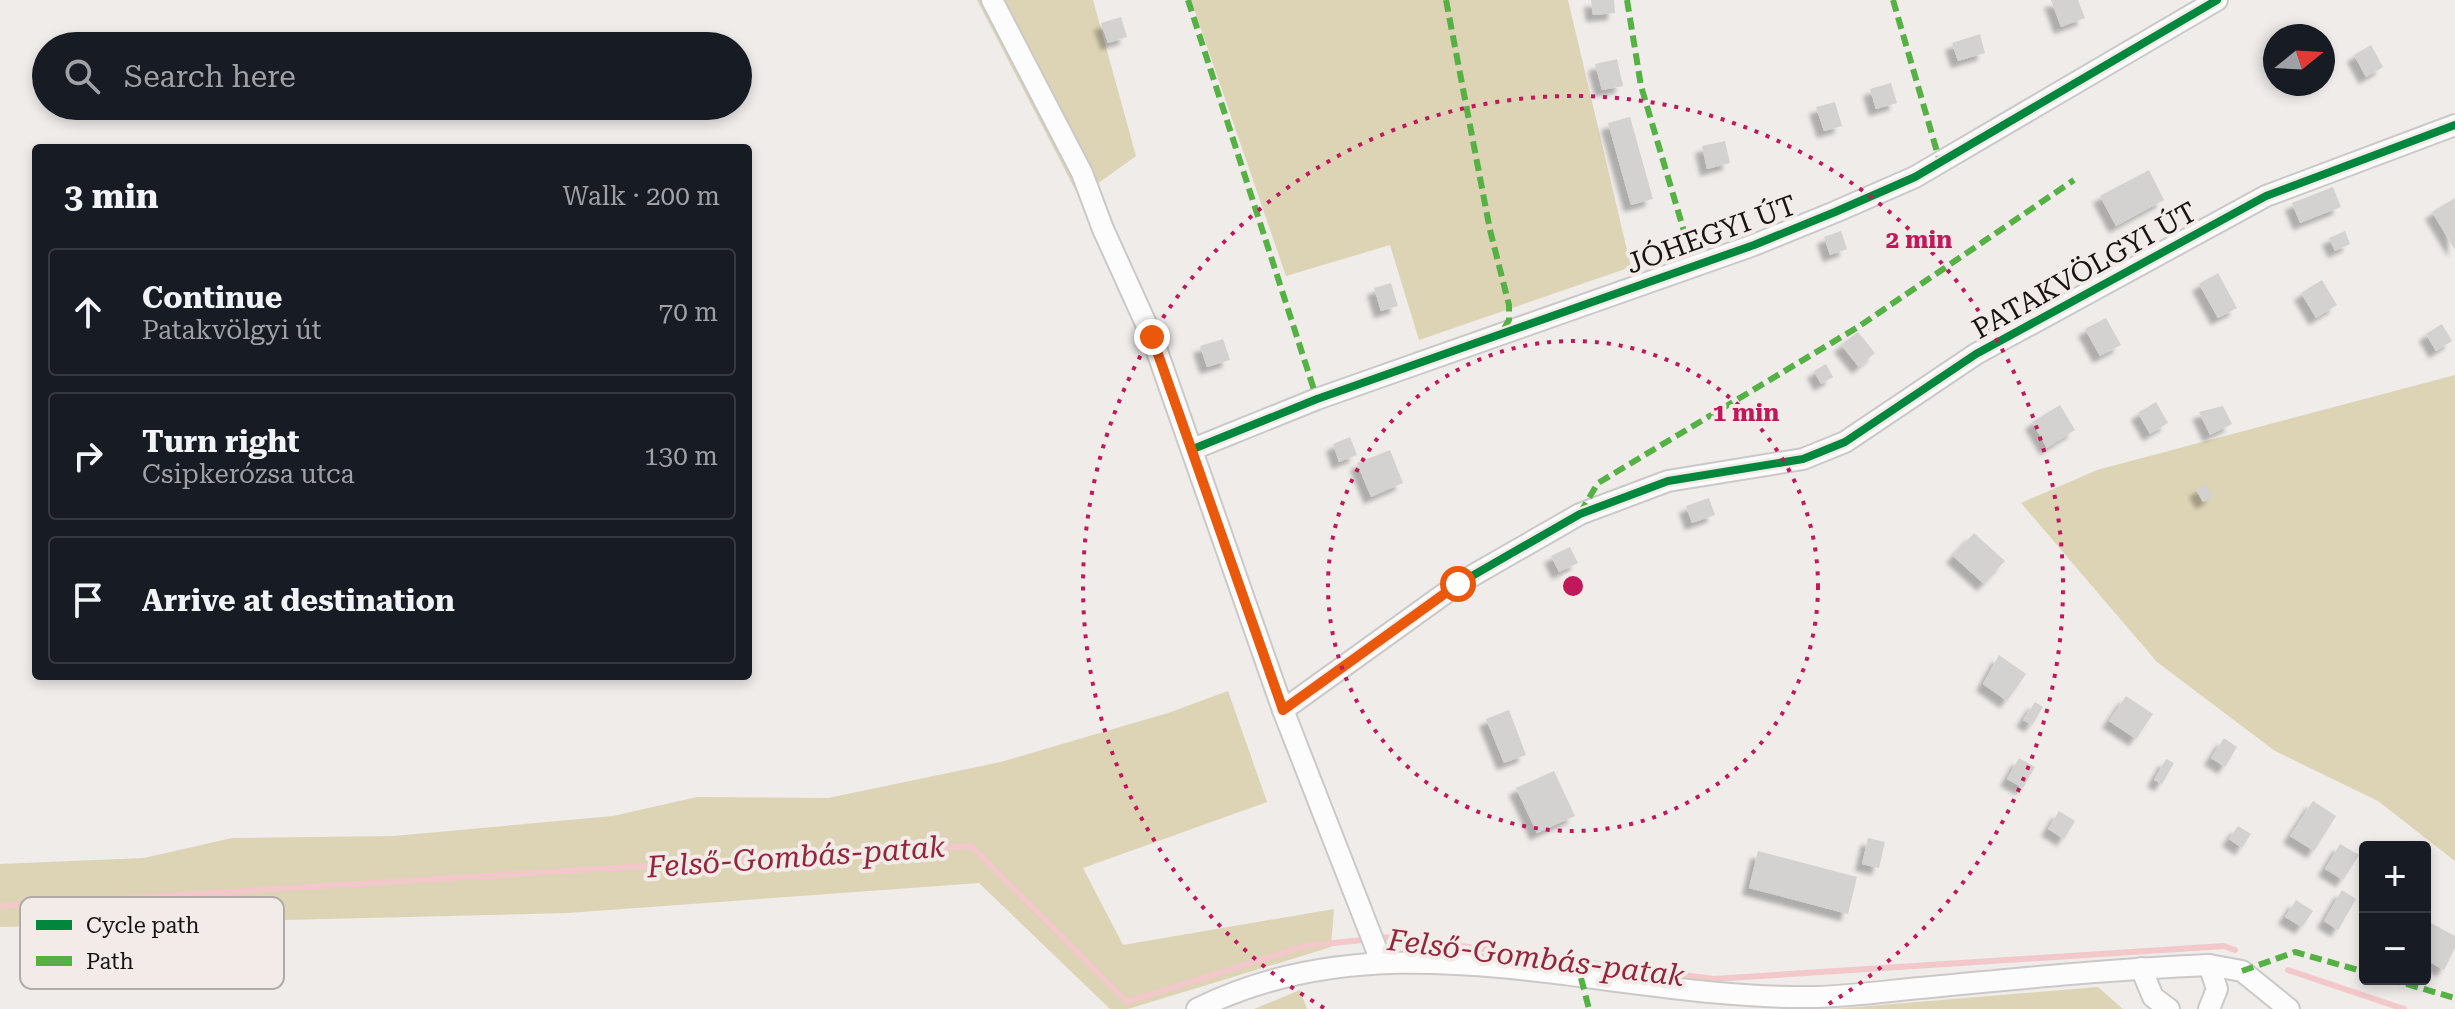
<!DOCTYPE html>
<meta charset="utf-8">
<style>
:root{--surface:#171b24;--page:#20242c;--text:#f1f3f6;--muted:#9ea1a6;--line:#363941}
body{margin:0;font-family:"Roboto Serif",serif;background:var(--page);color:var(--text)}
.controls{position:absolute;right:24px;bottom:24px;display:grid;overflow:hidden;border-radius:8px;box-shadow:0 4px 12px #0003}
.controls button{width:72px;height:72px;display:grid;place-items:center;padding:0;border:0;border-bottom:2px solid var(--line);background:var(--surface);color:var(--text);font:40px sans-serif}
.compass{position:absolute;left:2263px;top:24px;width:72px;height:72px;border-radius:50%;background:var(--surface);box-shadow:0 4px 12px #0003;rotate:72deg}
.stop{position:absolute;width:24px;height:24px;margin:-18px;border:6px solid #ea580c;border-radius:50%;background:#fff}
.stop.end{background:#ea580c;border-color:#fff;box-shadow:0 2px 8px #0008}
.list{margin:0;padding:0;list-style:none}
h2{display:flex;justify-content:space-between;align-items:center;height:104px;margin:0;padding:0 32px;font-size:34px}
h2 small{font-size:26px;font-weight:400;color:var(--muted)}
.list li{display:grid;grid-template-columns:52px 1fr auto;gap:24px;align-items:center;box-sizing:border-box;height:128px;margin:0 16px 16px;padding:0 16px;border:2px solid var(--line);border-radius:8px}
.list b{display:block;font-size:30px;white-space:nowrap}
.list p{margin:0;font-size:26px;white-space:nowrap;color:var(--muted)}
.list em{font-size:26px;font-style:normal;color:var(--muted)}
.icon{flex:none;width:44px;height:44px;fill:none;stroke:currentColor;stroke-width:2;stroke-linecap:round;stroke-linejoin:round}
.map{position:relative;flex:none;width:2455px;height:1009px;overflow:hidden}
.search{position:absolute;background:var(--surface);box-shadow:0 4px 12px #0003;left:32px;top:32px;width:720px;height:88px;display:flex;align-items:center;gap:20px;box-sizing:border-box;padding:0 28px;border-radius:44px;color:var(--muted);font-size:30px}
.panel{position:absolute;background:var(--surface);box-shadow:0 4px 12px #0003;left:32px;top:144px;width:720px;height:536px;border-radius:8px}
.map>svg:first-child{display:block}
.green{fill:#ddd3b5}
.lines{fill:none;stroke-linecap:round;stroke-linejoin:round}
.stream{stroke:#f2c8ca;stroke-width:6}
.building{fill:#d4d2d0;filter:url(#shadow)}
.minor-casing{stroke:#cbc9c8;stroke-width:24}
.minor{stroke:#fdfcfc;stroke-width:20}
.quiet{stroke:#55b144;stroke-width:6;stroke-dasharray:12 6;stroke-linecap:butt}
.cycleway-casing{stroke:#f2ebe7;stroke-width:13}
.cycleway{stroke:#00873e;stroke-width:8}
.route{stroke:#ea580c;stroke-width:10}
.ring{fill:none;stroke:#c2185b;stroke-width:4;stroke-dasharray:4 8}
.labels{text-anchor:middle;stroke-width:8;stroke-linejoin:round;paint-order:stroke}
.street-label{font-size:28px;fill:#171514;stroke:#f2ebe7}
.water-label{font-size:30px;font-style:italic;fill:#93263c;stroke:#f2ebe7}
.key{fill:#f2ebe7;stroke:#b0aba8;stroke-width:2}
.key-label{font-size:22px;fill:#171514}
.centre{fill:#c2185b;stroke:#f2ebe7;stroke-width:4}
.ring-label{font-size:24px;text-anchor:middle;font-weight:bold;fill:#c2185b;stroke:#f2ebe7;stroke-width:8;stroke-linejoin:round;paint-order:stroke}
</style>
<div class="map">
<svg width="2455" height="1009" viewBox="0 0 2455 1009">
<defs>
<filter id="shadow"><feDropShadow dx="-7" dy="7" stdDeviation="2" flood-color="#0004"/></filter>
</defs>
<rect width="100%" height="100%" fill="#efecea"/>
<g class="green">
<polygon points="977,0 1093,0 1136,156 1079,197"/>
<polygon points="1191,0 1568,0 1631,267 1419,340 1390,245 1286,276"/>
<polygon points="2455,375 2455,861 2378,801 2275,751 2157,662 2021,503 2097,470"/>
<polygon points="1228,691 1267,802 1083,868 1123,945 1334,909 1331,947 1128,1009 1110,1009 979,883 567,913 0,927 0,864 144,858 232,838 394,836 613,816 697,797 828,798 1001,762 1168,713"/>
<polygon points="2098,987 2123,1009 1833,1009"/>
<polygon points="1300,990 1307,1009 1254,1009"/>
</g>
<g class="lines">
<g class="stream">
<polyline points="0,906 971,846 1127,1002 1305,946 1391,937 1714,979 2224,946 2235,950"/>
<polyline points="2288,970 2404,1009"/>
</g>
</g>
<g class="building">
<polygon points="1591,0 1614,0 1615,13 1593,15"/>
<polygon points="2051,0 2078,0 2085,18 2061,27"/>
<polygon points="1121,17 1127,37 1108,43 1101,23"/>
<polygon points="1980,34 1985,53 1958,61 1952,43"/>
<polygon points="2371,45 2383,67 2366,77 2354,55"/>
<polygon points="1617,59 1623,86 1602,90 1595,64"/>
<polygon points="1891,83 1897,103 1876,109 1870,89"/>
<polygon points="1835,102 1842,126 1824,131 1816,107"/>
<polygon points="1630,117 1653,199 1631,205 1608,123"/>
<polygon points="1725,141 1730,163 1707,169 1702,146"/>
<polygon points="2149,170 2164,200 2116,226 2100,196"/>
<polygon points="2333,187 2341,207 2300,223 2292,203"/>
<polygon points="2455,198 2455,250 2432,212"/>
<polygon points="1841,231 1847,249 1830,255 1824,237"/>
<polygon points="2345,231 2350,244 2335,251 2329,238"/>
<polygon points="2218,273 2237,308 2218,318 2199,284"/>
<polygon points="2322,280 2337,305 2316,318 2301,293"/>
<polygon points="1391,283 1398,306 1381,311 1374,288"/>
<polygon points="2106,318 2121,345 2100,356 2085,329"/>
<polygon points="2442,324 2452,341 2436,351 2426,334"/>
<polygon points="1858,332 1875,353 1859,367 1841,345"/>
<polygon points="1223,339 1230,360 1207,367 1200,346"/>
<polygon points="1826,364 1833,377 1821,384 1814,371"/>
<polygon points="2156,402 2168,423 2150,434 2138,413"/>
<polygon points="2060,405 2075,430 2047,448 2032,422"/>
<polygon points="2223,406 2232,424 2210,435 2199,412"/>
<polygon points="1350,437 1357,455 1339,462 1333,444"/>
<polygon points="1390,450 1403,483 1371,497 1357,463"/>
<polygon points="2206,484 2213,496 2203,502 2196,490"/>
<polygon points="1709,498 1715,515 1692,523 1686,506"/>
<polygon points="1974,533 2005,561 1984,584 1953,556"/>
<polygon points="1570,547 1578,563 1559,572 1551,556"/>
<polygon points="1999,655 2026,674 2007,701 1983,684"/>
<polygon points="2126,696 2153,714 2136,739 2109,721"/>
<polygon points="2035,702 2043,707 2032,725 2023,720"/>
<polygon points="1509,710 1526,755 1504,763 1486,719"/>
<polygon points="2224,738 2237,747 2225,767 2211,758"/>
<polygon points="2019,758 2035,767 2023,788 2007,779"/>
<polygon points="2166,759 2174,763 2162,784 2154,780"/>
<polygon points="1554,771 1575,816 1537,833 1516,788"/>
<polygon points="2313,801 2336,816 2314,851 2290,836"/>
<polygon points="2059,811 2075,821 2064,839 2048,829"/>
<polygon points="2238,826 2251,834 2242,848 2229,839"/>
<polygon points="1868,838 1885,842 1879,868 1862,864"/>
<polygon points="2340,844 2359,855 2343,880 2325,869"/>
<polygon points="1758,851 1857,877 1848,914 1749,888"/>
<polygon points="2342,890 2356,899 2338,930 2324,921"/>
<polygon points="2296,900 2313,911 2302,927 2285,917"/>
<polygon points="2429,922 2455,936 2455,948 2444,970 2426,960 2429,954 2425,952 2425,930"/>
</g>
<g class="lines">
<defs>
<g id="minor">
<polyline points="992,0 1082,173 1103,229 1152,337 1283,710 1381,961"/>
<polyline points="1193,449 1317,399 1754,245 1835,212 1915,177 2217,0"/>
<polyline points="1283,710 1458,584 1580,514 1668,481 1803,459 1845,442 1976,354 2266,196 2455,125"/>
<polyline points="2209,965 2217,989 2209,1009"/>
<polyline points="2141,968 2153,997 2169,1009"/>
<path d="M1197,1009C1395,910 1609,1001 1817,997C1855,996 1894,990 1931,987C2024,978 2116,969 2209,965L2242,971L2289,1009"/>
</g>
</defs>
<use href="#minor" class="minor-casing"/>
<use href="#minor" class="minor"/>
<g class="quiet">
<polyline points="1188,0 1317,399"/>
<polyline points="1446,0 1490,230 1509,305 1509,320 1502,332"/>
<polyline points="1627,0 1641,86 1694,265"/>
<polyline points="1893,0 1940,162"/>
<polyline points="1580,513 1598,483 1858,327 2074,180"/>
<polyline points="2242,971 2295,952 2365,972"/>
<polyline points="1581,978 1589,1009"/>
<polyline points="2389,979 2455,998"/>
</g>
<defs>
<g id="cycleway">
<polyline points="1193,449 1317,399 1754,245 1835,212 1915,177 2217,0"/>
<polyline points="1283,710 1458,584 1580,514 1668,481 1803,459 1845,442 1976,354 2266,196 2455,125"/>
</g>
</defs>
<use href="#cycleway" class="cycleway-casing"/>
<use href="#cycleway" class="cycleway"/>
</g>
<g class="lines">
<polyline class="route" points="1152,337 1283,710 1458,584"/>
</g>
<g class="ring">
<circle cx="1573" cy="586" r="245"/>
<path d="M1324 1008A490 490 0 1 1 1822 1008"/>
</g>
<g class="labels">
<g class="street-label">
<text transform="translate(1711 234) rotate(-20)" y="10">JÓHEGYI ÚT</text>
<text transform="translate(2084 270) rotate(-29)" y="10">PATAKVÖLGYI ÚT</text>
</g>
<g class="water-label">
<text transform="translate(796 857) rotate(-4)" y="10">Felső-Gombás-patak</text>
<text transform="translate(1536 958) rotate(7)" y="10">Felső-Gombás-patak</text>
</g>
</g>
<rect x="20" y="897" width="264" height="92" rx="12" class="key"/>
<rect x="36" y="920" width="36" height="10" fill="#00873e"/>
<rect x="36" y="956" width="36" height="10" fill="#55b144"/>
<g class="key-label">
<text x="86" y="933">Cycle path</text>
<text x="86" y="969">Path</text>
</g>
<circle cx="1573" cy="586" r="12" class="centre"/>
<g class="ring-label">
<text x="1919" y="248">2 min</text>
<text x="1746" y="421">1 min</text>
</g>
</svg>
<div class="controls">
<button>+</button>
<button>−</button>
</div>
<svg class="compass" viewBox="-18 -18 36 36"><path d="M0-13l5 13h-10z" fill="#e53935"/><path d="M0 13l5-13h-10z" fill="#9ea1a6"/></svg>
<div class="stop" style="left:1458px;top:584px"></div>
<div class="stop end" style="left:1152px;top:337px"></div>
<div class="search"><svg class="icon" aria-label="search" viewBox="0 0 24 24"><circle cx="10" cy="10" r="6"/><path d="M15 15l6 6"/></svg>Search here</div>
<section class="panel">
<h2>3 min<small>Walk · 200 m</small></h2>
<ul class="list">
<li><svg class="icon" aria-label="ahead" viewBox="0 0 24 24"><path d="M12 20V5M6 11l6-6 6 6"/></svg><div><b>Continue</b><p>Patakvölgyi út</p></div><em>70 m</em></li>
<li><svg class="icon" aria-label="right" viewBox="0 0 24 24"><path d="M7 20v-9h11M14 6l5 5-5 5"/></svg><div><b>Turn right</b><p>Csipkerózsa utca</p></div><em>130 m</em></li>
<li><svg class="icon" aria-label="arrive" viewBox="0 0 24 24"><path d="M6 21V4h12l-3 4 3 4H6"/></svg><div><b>Arrive at destination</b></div></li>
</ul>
</section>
</div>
